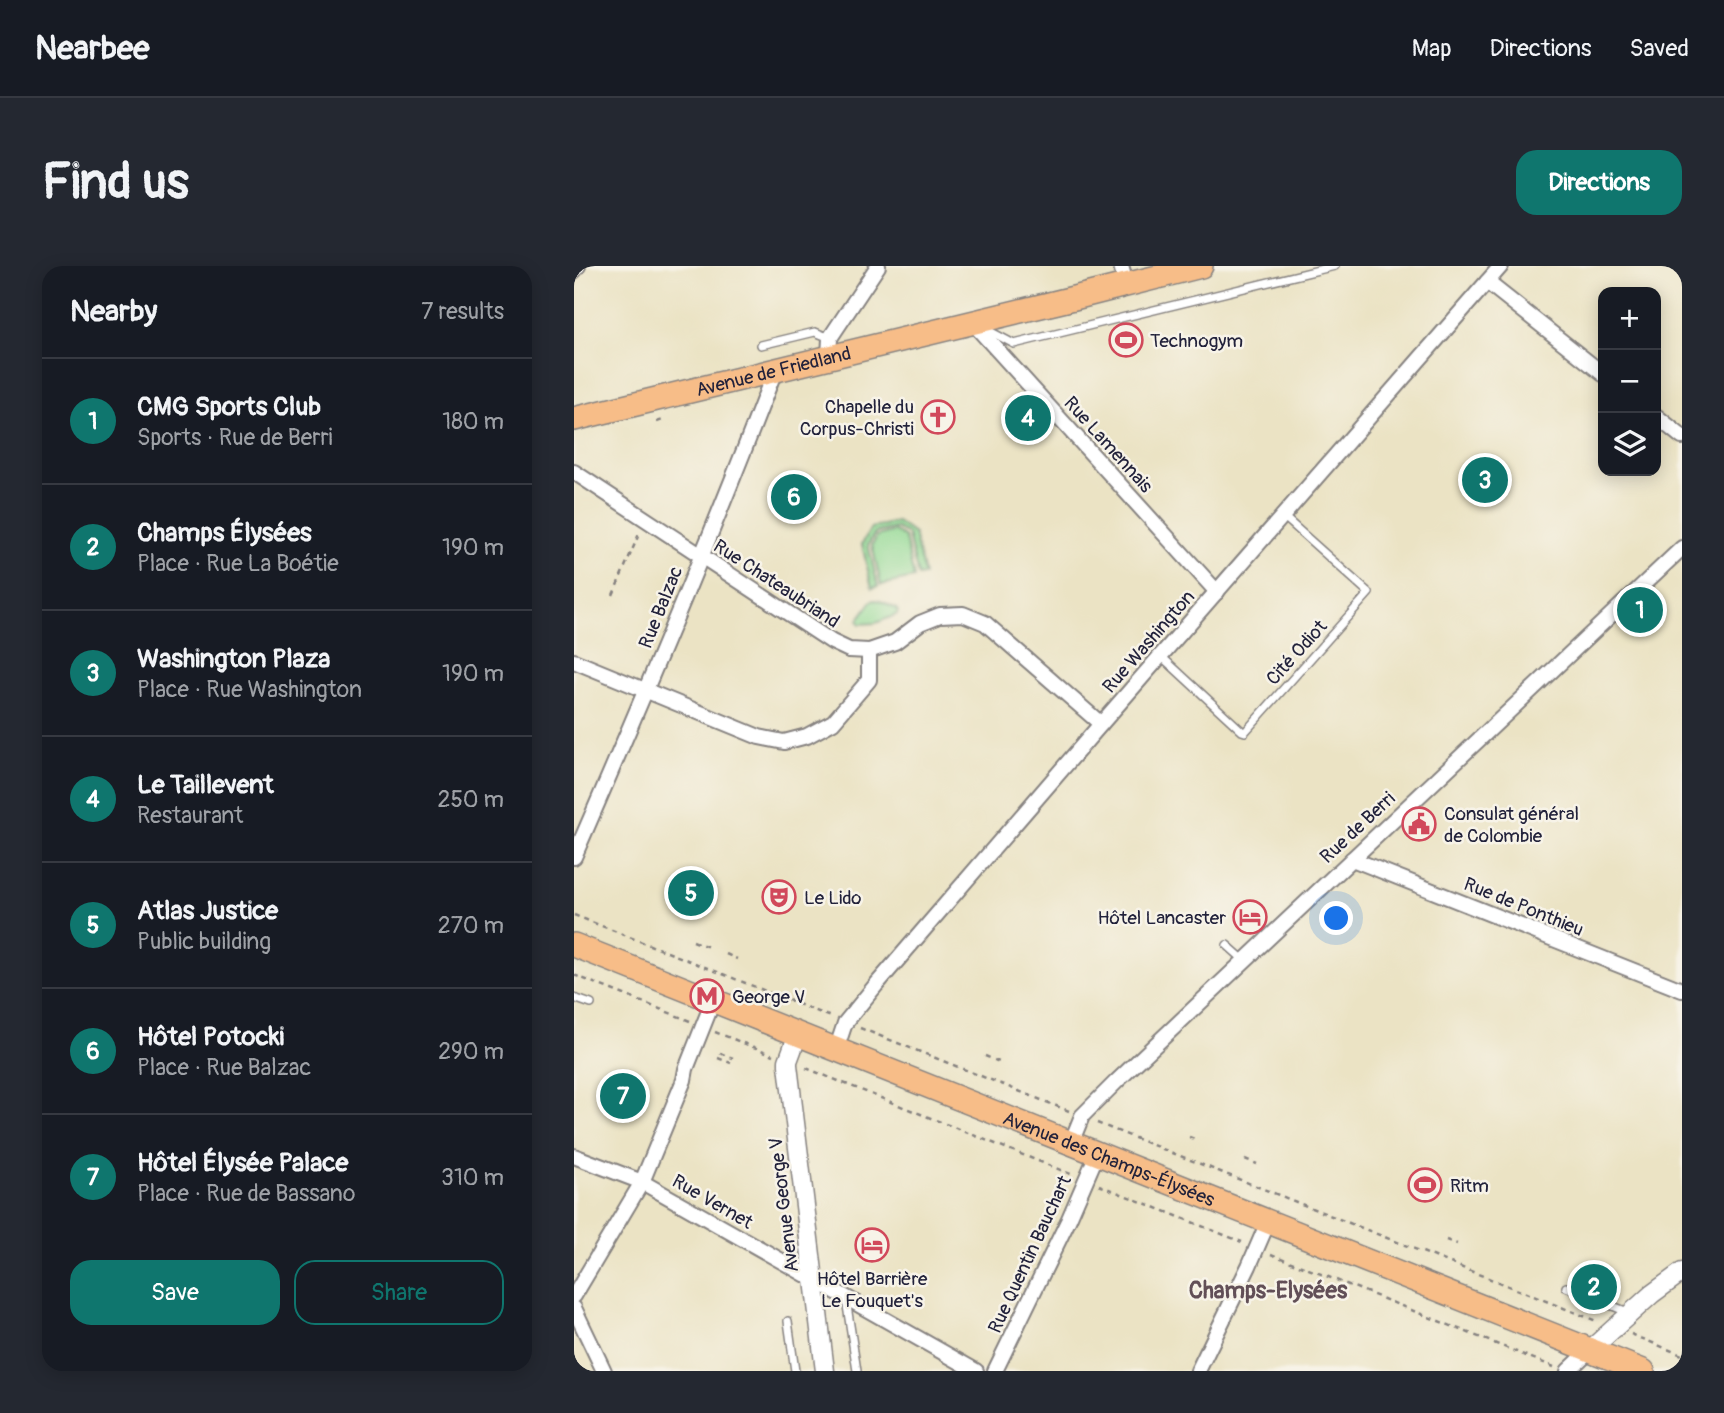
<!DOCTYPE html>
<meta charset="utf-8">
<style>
:root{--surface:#171b24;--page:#242831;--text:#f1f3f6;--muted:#9ea1a6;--line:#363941;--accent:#0f766e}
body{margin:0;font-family:Pangolin,sans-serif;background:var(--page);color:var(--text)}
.controls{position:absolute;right:21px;top:21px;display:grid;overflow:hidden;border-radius:14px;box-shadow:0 4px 18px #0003}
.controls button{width:63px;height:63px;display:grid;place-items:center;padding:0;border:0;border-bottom:2px solid var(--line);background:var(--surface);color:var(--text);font:35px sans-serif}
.you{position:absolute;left:763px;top:653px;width:24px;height:24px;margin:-18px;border:5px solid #fff;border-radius:50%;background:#1a73e8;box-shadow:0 0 0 10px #1a73e833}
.badge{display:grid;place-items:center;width:46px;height:46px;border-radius:50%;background:var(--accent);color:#fff;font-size:23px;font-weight:700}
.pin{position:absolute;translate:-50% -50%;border:4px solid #fff;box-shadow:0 2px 7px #0006}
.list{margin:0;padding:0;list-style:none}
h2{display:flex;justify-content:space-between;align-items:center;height:91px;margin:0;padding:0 28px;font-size:30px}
h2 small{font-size:23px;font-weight:400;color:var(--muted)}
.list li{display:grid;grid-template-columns:46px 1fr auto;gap:21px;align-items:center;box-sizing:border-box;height:126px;padding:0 28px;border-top:2px solid var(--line)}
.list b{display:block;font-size:26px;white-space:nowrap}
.list p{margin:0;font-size:23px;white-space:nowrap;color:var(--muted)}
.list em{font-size:23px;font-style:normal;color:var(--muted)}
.actions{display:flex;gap:14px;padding:21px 28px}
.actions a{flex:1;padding:16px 0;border:2px solid var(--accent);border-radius:21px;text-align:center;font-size:24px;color:var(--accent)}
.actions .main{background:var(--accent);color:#fff}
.icon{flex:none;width:38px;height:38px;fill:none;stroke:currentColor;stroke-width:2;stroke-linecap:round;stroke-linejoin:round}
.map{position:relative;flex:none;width:1108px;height:1105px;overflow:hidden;border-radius:21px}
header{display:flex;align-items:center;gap:42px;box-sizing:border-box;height:98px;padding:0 35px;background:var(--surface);border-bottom:2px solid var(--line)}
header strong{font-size:33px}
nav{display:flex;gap:38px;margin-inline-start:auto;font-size:24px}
.intro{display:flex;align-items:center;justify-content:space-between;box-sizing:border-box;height:168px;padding:0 42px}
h1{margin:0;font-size:49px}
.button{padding:18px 32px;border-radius:21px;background:var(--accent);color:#fff;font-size:24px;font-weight:700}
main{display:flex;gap:42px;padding:0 42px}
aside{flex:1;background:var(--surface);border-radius:21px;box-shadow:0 4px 18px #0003}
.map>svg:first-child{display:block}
.green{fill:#91d993;stroke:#5a7e67;stroke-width:2}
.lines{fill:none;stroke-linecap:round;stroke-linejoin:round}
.service-casing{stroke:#868280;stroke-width:10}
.minor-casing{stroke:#868280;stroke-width:18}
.tertiary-casing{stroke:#868280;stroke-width:21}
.primary-casing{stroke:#868280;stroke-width:26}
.path{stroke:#868280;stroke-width:2.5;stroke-dasharray:5 5;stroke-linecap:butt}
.service{stroke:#fff;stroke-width:7}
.minor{stroke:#fff;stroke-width:14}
.tertiary{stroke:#fff;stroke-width:18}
.primary{stroke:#f7bd88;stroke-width:23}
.labels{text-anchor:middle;stroke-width:5;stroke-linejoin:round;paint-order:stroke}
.poi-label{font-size:19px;fill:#22223b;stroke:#f7f3e8;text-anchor:start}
.street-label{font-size:19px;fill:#22223b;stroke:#f7f3e8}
.quarter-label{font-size:23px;font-weight:bold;fill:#624f57;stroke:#f7f3e8}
</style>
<header>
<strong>Nearbee</strong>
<nav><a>Map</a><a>Directions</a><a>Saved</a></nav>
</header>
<div class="intro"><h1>Find us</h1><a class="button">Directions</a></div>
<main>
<aside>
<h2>Nearby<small>7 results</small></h2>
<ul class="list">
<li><span class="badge">1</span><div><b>CMG Sports Club</b><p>Sports · Rue de Berri</p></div><em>180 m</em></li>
<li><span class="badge">2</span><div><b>Champs Élysées</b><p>Place · Rue La Boétie</p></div><em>190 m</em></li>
<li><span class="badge">3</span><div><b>Washington Plaza</b><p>Place · Rue Washington</p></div><em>190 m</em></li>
<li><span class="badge">4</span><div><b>Le Taillevent</b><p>Restaurant</p></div><em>250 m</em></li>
<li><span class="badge">5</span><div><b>Atlas Justice</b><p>Public building</p></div><em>270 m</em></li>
<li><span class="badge">6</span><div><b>Hôtel Potocki</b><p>Place · Rue Balzac</p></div><em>290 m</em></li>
<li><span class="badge">7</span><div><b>Hôtel Élysée Palace</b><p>Place · Rue de Bassano</p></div><em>310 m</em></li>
</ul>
<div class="actions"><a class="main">Save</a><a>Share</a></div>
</aside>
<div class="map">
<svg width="1108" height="1105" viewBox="0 0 1108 1105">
<rect width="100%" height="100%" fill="#f7f3e8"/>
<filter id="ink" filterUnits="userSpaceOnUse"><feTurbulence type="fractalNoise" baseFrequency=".0143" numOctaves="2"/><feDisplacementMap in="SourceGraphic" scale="14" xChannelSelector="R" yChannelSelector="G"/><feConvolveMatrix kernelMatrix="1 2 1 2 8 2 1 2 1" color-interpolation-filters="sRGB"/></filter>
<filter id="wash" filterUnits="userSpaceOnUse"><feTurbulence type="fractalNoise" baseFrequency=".00686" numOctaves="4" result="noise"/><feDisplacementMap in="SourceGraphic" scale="28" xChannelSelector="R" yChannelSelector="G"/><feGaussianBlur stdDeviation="1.57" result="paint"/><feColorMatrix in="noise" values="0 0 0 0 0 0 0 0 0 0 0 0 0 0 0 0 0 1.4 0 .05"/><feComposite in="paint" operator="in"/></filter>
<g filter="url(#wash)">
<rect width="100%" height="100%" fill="#ebe3c4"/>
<g class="green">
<polygon points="323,256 340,268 350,309 344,310 334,269 323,262 301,267 294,279 304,320 298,322 288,278 297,262"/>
<polygon points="321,265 331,272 340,312 307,319 298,279 303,270"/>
<path d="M301,334C309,334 314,340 322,342L324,346L322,349L302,357L286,358L284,354L298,335Z"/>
</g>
</g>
<g filter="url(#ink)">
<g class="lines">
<defs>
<g id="service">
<polyline points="408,61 440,78 761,0"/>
<polyline points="187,79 241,66 256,72 258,74"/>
<polyline points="587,390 668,465 671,466 795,327 709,250"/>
<polyline points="653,679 671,695"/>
<polyline points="0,732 17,738"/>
<polyline points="992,1021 1056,1047"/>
<polyline points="272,1033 283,1105"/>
<polyline points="214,1055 221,1105"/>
</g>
<g id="minor">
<polyline points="547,0 552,18"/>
<polyline points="0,5 4,0"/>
<polyline points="913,16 1029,108"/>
<polyline points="398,56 643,326"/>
<polyline points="255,91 256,72 304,0"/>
<polyline points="1082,150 1108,171"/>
<polyline points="0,206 258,376 275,384 295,385 321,376 346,357 366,349 389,348 411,357 527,458"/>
<polyline points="0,395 185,471 210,476 233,470 259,456 295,414 295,385"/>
<path d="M0,591C70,430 139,268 201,104"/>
<polyline points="778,593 1108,724"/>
<polyline points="262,784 271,757 302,719 527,458 927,0"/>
<polyline points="497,877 508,850 543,815 1108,282"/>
<polyline points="0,890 68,916 402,1105"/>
<polyline points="0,1030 68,916 110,814 112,803 139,735"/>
<polyline points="0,1042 30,1105"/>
<polyline points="421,1105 494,955 523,888"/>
<polyline points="624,1105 675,1000 694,956"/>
<polyline points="994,1105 1016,1084"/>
</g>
<g id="tertiary">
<polyline points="224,768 214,795 214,799 251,1105"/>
<polyline points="1016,1084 1078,1028 1108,1006"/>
</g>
<g id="primary">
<path id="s1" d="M0,153L500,32L627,0"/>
<path id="s2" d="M0,679L1069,1105"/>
</g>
</defs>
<use href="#service" class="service-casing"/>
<use href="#minor" class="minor-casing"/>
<use href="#tertiary" class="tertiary-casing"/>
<use href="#primary" class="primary-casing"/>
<g class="path">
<polyline points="83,156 89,154 88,151"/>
<polyline points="39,329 65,268"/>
<polyline points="0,649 257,751"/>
<polyline points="119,675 137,682"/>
<polyline points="152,688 163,693"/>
<polyline points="0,709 116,755"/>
<polyline points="286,762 495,845"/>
<polyline points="141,766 200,789"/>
<polyline points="146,787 159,792"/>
<polyline points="411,790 425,796"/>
<polyline points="144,792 157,797"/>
<polyline points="232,802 499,909"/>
<polyline points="523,857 1025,1056"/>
<polyline points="615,871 624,874"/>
<polyline points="671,893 683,898"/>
<polyline points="525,919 668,976"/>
<polyline points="872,974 883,978"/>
<polyline points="697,988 980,1101"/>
<polyline points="1057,1068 1108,1089"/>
</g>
<use href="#service" class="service"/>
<use href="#minor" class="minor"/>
<use href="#tertiary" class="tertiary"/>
<use href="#primary" class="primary"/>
</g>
</g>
<defs>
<symbol id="stadium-ring" viewBox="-11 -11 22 22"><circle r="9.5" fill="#f7f3e8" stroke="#d1495b" stroke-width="1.5"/><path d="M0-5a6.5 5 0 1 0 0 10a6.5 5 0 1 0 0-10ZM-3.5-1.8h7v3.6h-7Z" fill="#d1495b"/></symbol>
<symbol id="church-ring" viewBox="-11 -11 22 22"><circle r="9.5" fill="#f7f3e8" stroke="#d1495b" stroke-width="1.5"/><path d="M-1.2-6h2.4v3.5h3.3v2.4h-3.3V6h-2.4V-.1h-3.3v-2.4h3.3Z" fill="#d1495b"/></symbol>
<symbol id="civic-ring" viewBox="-11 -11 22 22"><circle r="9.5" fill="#f7f3e8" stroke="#d1495b" stroke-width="1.5"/><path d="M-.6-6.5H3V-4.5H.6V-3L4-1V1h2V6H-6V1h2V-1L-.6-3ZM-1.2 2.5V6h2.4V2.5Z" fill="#d1495b"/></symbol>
<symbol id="theatre-ring" viewBox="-11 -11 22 22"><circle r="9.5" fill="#f7f3e8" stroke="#d1495b" stroke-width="1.5"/><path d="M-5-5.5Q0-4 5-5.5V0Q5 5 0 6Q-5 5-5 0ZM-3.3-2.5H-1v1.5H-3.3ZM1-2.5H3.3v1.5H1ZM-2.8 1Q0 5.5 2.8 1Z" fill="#d1495b"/></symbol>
<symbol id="hotel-ring" viewBox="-11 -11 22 22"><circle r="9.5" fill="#f7f3e8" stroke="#d1495b" stroke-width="1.5"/><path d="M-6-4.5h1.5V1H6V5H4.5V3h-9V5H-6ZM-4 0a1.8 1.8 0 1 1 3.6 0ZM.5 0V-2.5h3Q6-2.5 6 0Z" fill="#d1495b"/></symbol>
<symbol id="metro-ring" viewBox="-11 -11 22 22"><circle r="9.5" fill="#f7f3e8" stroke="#d1495b" stroke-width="1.5"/><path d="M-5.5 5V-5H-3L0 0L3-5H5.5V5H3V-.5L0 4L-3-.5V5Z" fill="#d1495b"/></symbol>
</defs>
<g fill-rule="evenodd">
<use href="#stadium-ring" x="533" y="55" width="38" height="38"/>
<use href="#church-ring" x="345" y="132" width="38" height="38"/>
<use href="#civic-ring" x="826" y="539" width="38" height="38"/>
<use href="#theatre-ring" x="186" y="612" width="38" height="38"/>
<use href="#hotel-ring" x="657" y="632" width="38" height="38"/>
<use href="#metro-ring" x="114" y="711" width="38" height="38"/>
<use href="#stadium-ring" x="832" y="900" width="38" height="38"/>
<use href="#hotel-ring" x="279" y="960" width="38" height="38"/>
</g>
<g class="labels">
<g class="poi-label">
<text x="576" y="81">Technogym</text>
<text x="340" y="147" text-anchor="end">Chapelle du<tspan x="340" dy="22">Corpus-Christi</tspan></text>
<text x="870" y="554">Consulat général<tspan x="870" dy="22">de Colombie</tspan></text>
<text x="230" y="638">Le Lido</text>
<text x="652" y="658" text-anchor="end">Hôtel Lancaster</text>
<text x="158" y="737">George V</text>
<text x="876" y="926">Ritm</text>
<text x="298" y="1019" text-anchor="middle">Hôtel Barrière<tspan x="298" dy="22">Le Fouquet's</tspan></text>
</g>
<g class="street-label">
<text dy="7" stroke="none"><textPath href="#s1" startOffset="205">Avenue de Friedland</textPath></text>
<text transform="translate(535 178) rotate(48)" y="7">Rue Lamennais</text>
<text transform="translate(203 317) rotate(33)" y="7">Rue Chateaubriand</text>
<text transform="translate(86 341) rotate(-68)" y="7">Rue Balzac</text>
<text transform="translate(574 375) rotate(-49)" y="7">Rue Washington</text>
<text transform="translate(722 386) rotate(-48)" y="7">Cité Odiot</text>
<text transform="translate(783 561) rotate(-43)" y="7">Rue de Berri</text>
<text transform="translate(950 640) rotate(22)" y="7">Rue de Ponthieu</text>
<text dy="7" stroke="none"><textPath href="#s2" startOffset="576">Avenue des Champs-Élysées</textPath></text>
<text transform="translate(139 935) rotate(30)" y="7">Rue Vernet</text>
<text transform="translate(209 939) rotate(-97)" y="7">Avenue George V</text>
<text transform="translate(455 988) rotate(-65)" y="7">Rue Quentin Bauchart</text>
</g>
<g class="quarter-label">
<text x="694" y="1032">Champs-Elysées</text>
</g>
</g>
</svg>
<div class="controls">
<button>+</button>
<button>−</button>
<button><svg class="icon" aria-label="layers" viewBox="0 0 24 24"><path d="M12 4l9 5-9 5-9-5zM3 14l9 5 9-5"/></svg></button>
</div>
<div class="you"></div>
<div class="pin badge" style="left:1066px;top:344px">1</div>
<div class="pin badge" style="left:1020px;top:1021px">2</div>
<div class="pin badge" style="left:911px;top:214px">3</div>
<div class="pin badge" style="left:454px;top:152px">4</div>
<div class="pin badge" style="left:117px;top:627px">5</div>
<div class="pin badge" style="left:220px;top:231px">6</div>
<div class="pin badge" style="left:49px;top:830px">7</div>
</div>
</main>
